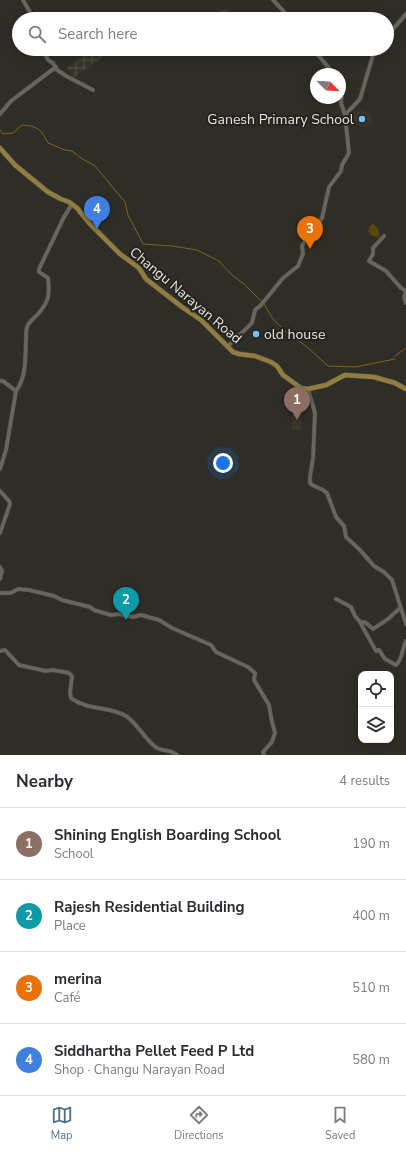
<!DOCTYPE html>
<meta charset="utf-8">
<style>
:root{--surface:#fff;--page:#f2f2f3;--text:#2b2b33;--muted:#7c7c81;--line:#e1e1e2;--accent:#4b6e8b}
body{margin:0;font-family:"Nunito Sans",sans-serif;background:var(--page);color:var(--text)}
.controls{position:absolute;right:12px;bottom:12px;display:grid;overflow:hidden;border-radius:8px;box-shadow:0 2px 10px #0003}
.controls button{width:36px;height:36px;display:grid;place-items:center;padding:0;border:0;border-bottom:1px solid var(--line);background:var(--surface);color:var(--text);font:20px sans-serif}
.compass{position:absolute;left:310px;top:68px;width:36px;height:36px;border-radius:50%;background:var(--surface);box-shadow:0 2px 10px #0003;rotate:114deg}
.you{position:absolute;left:223px;top:463px;width:14px;height:14px;margin:-10px;border:3px solid #fff;border-radius:50%;background:#1a73e8;box-shadow:0 0 0 6px #1a73e833}
.badge{display:grid;place-items:center;width:26px;height:26px;border-radius:50%;background:var(--accent);color:#fff;font-size:13px;font-weight:700}
.pin{position:absolute;translate:-50% -33px;filter:drop-shadow(0 1px 2px #0008)}
.pin::after{content:'';position:absolute;top:21px;width:14px;height:12px;background:inherit;clip-path:polygon(0 0,100% 0,50% 100%)}
.list{margin:0;padding:0;list-style:none}
h2{display:flex;justify-content:space-between;align-items:center;height:52px;margin:0;padding:0 16px;font-size:17px}
h2 small{font-size:13px;font-weight:400;color:var(--muted)}
.list li{display:grid;grid-template-columns:26px 1fr auto;gap:12px;align-items:center;box-sizing:border-box;height:72px;padding:0 16px;border-top:1px solid var(--line)}
.list b{display:block;font-size:15px;white-space:nowrap}
.list p{margin:0;font-size:13px;white-space:nowrap;color:var(--muted)}
.list em{font-size:13px;font-style:normal;color:var(--muted)}
.icon{flex:none;width:22px;height:22px;fill:none;stroke:currentColor;stroke-width:2;stroke-linecap:round;stroke-linejoin:round}
.map{position:relative;flex:none;width:406px;height:755px;overflow:hidden}
.search{position:absolute;background:var(--surface);box-shadow:0 2px 10px #0003;left:12px;right:12px;top:12px;height:44px;display:flex;align-items:center;gap:10px;box-sizing:border-box;padding:0 14px;border-radius:22px;color:var(--muted);font-size:15px}
.sheet{height:340px;background:var(--surface)}
nav{display:flex;justify-content:space-around;align-items:center;box-sizing:border-box;height:56px;border-top:1px solid var(--line);background:var(--surface);font-size:11px;color:var(--muted)}
nav a{display:grid;justify-items:center;gap:2px}
nav .on{color:var(--accent)}
.map>svg:first-child{display:block}
.built{fill:#393529}
.industrial{fill:url(#industrial-grid)}
.forest{fill:url(#forest-firs)}
.lines{fill:none;stroke-linecap:round;stroke-linejoin:round}
.stream{stroke:#816712;stroke-width:1}
.minor-casing{stroke:#4d4b46;stroke-width:4.5}
.major-casing{stroke:#4d4b46;stroke-width:5.5}
.minor{stroke:#67655f;stroke-width:3.5}
.major{stroke:#917d3f;stroke-width:4.5}
.poi-dot{fill:#73c1f6;stroke:#25231e;stroke-width:1.5}
.labels{text-anchor:middle;stroke-width:4;stroke-linejoin:round;paint-order:stroke}
.poi-label{font-size:14px;fill:#e5e4e0;stroke:#25231e;text-anchor:end}
.street-label{font-size:14px;fill:#e5e4e0;stroke:#25231e}
</style>
<div class="map">
<svg width="406" height="755" viewBox="0 0 406 755">
<defs>
<pattern id="industrial-grid" width="8" height="8" patternUnits="userSpaceOnUse"><rect width="8" height="8" fill="#393529"/><path d="M0 4h8M4 0v8" fill="none" stroke="#565248"/></pattern>
<pattern id="forest-firs" width="22" height="20" patternUnits="userSpaceOnUse"><rect width="22" height="20" fill="#59460a"/><path d="M5 1l3.5 6h-7zM16 11l3.5 6h-7z" fill="#71612d"/></pattern>
</defs>
<rect width="100%" height="100%" fill="#2f2d28"/>
<g class="built">
<polygon points="364,110 370,115 373,121 367,128 359,126 351,118 352,112"/>
<polygon points="302,409 301,430 292,430 292,410"/>
</g>
<g class="industrial">
<polygon points="226,8 233,19 220,19 217,14"/>
<polygon points="94,49 99,49 104,56 74,77 67,68"/>
</g>
<polygon class="forest" points="373,223 378,229 380,235 378,238 371,235 368,231 370,226"/>
<g class="lines">
<g class="stream">
<path d="M0,130L3,134L13,133L22,125C37,126 41,129 48,143L65,150L72,151L81,158L95,166L125,202L128,215L143,244L172,246L197,250L219,261L232,275L244,284L262,302"/>
<polyline points="264,304 273,319 286,332 306,346 328,366 355,367 395,359"/>
<polyline points="395,356 406,348"/>
</g>
<defs>
<g id="minor">
<polyline points="23,0 34,19"/>
<polyline points="273,0 291,19"/>
<polyline points="387,36 406,14"/>
<polyline points="43,49 48,60 53,63 57,70 68,77 93,90"/>
<polyline points="313,49 334,74"/>
<polyline points="0,114 11,101 56,67"/>
<polyline points="345,115 360,99 373,55 377,49"/>
<polyline points="384,236 373,248 373,254 369,261 386,271 401,288 406,291 404,298 406,303"/>
<polyline points="227,347 252,323 255,310 261,305 283,278 298,266 303,254 302,246 307,237 314,231 322,218 329,187 341,171 342,165 349,153 345,115 341,103 342,93 340,87"/>
<polyline points="0,381 3,381 16,391"/>
<polyline points="308,389 315,413 313,458 310,477 310,483 312,485 323,490 327,493 336,517 344,526 346,537 360,550 374,566 384,572 392,580 406,624"/>
<path d="M0,469L6,450L16,391C27,376 25,357 26,340C26,336 26,331 27,327C29,322 33,319 37,315C49,302 50,295 48,278L39,272V269L64,217L72,204"/>
<polyline points="0,491 9,501 10,504 0,533"/>
<polyline points="0,567 2,571 0,579"/>
<polyline points="0,593 11,593 18,589 29,590 54,596 62,600 90,607 94,610 111,615 119,614 133,617 141,615 159,620 172,628 211,645 216,652 248,667 255,673 254,680 269,705 272,722 275,733 272,742 263,752 264,755"/>
<polyline points="336,599 351,607 355,616 361,623"/>
<path d="M400,608L388,619L373,629L366,623L363,622L361,624L376,651L379,650L385,659L396,665C403,659 402,648 406,641"/>
<path d="M0,651L5,650L19,665L46,671L53,670L69,673L72,676L70,693L71,698C88,711 110,706 126,716C137,723 146,741 157,748C164,752 168,748 177,755"/>
</g>
<polyline id="major" points="0,148 15,165 48,192 61,199 69,202 77,208 90,224 120,254 139,268 146,279 182,307 201,320 233,352 239,354 255,356 271,362 277,366 283,375 301,388 308,389 326,385 345,375 374,377 395,383 406,389"/>
</defs>
<use href="#minor" class="minor-casing"/>
<use href="#major" class="major-casing"/>
<use href="#minor" class="minor"/>
<use href="#major" class="major"/>
</g>
<g class="poi-dot">
<circle cx="362" cy="119" r="4"/>
<circle cx="256" cy="334" r="4"/>
</g>
<g class="labels">
<g class="poi-label">
<text x="354" y="124">Ganesh Primary School</text>
<text x="264" y="339" text-anchor="start">old house</text>
</g>
<g class="street-label">
<text transform="translate(186 295) rotate(40)" y="5">Changu Narayan Road</text>
</g>
</g>
</svg>
<div class="controls">
<button><svg class="icon" aria-label="locate" viewBox="0 0 24 24"><circle cx="12" cy="12" r="6"/><path d="M12 2v4M12 18v4M2 12h4M18 12h4"/></svg></button>
<button><svg class="icon" aria-label="layers" viewBox="0 0 24 24"><path d="M12 4l9 5-9 5-9-5zM3 14l9 5 9-5"/></svg></button>
</div>
<svg class="compass" viewBox="-18 -18 36 36"><path d="M0-13l5 13h-10z" fill="#e53935"/><path d="M0 13l5-13h-10z" fill="#7c7c81"/></svg>
<div class="you"></div>
<div class="pin badge" style="left:297px;top:420px;background:#8d6e63">1</div>
<div class="pin badge" style="left:126px;top:620px;background:#0f9aa8">2</div>
<div class="pin badge" style="left:310px;top:249px;background:#e8710a">3</div>
<div class="pin badge" style="left:97px;top:229px;background:#3f7fe0">4</div>
<div class="search"><svg class="icon" aria-label="search" viewBox="0 0 24 24"><circle cx="10" cy="10" r="6"/><path d="M15 15l6 6"/></svg>Search here</div>
</div>
<section class="sheet">
<h2>Nearby<small>4 results</small></h2>
<ul class="list">
<li><span class="badge" style="background:#8d6e63">1</span><div><b>Shining English Boarding School</b><p>School</p></div><em>190 m</em></li>
<li><span class="badge" style="background:#0f9aa8">2</span><div><b>Rajesh Residential Building</b><p>Place</p></div><em>400 m</em></li>
<li><span class="badge" style="background:#e8710a">3</span><div><b>merina</b><p>Café</p></div><em>510 m</em></li>
<li><span class="badge" style="background:#3f7fe0">4</span><div><b>Siddhartha Pellet Feed P Ltd</b><p>Shop · Changu Narayan Road</p></div><em>580 m</em></li>
</ul>
</section>
<nav>
<a class="on"><svg class="icon" aria-label="map" viewBox="0 0 24 24"><path d="M3 6l6-2 6 2 6-2v14l-6 2-6-2-6 2zM9 4v14M15 6v14"/></svg>Map</a>
<a><svg class="icon" aria-label="directions" viewBox="0 0 24 24"><path d="M12 3l9 9-9 9-9-9zM9 14v-3h6M13 9l2 2-2 2"/></svg>Directions</a>
<a><svg class="icon" aria-label="saved" viewBox="0 0 24 24"><path d="M7 4h10v16l-5-4-5 4z"/></svg>Saved</a>
</nav>
